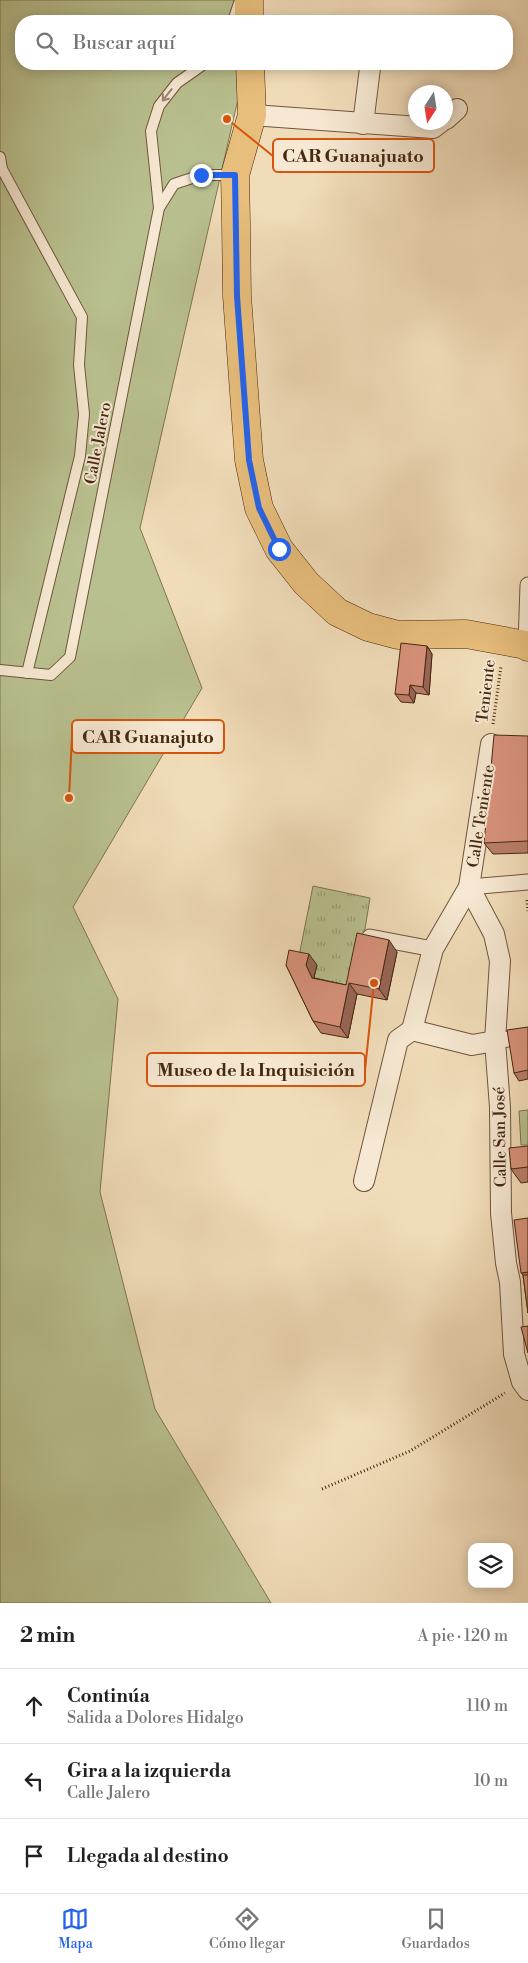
<!DOCTYPE html>
<html lang="es">
<meta charset="utf-8">
<style>
:root{--surface:#fff;--page:#f2f2f2;--text:#202124;--muted:#757577;--line:#e0e0e0;--accent:#2563eb}
body{margin:0;font-family:"Libre Bodoni",serif;background:var(--page);color:var(--text)}
.controls{position:absolute;right:15px;bottom:15px;display:grid;overflow:hidden;border-radius:10px;box-shadow:0 2px 12px #0003}
.controls button{width:45px;height:45px;display:grid;place-items:center;padding:0;border:0;border-bottom:1px solid var(--line);background:var(--surface);color:var(--text);font:25px sans-serif}
.compass{position:absolute;left:408px;top:85px;width:45px;height:45px;border-radius:50%;background:var(--surface);box-shadow:0 2px 12px #0003;rotate:192deg}
.stop{position:absolute;width:15px;height:15px;margin:-11px;border:4px solid #2563eb;border-radius:50%;background:#fff}
.stop.end{background:#2563eb;border-color:#fff;box-shadow:0 1px 5px #0008}
.list{margin:0;padding:0;list-style:none}
h2{display:flex;justify-content:space-between;align-items:center;height:65px;margin:0;padding:0 20px;font-size:21px}
h2 small{font-size:16px;font-weight:400;color:var(--muted)}
.list li{display:grid;grid-template-columns:32px 1fr auto;gap:15px;align-items:center;box-sizing:border-box;height:75px;padding:0 20px;border-top:1px solid var(--line)}
.list b{display:block;font-size:19px;white-space:nowrap}
.list p{margin:0;font-size:16px;white-space:nowrap;color:var(--muted)}
.list em{font-size:16px;font-style:normal;color:var(--muted)}
.icon{flex:none;width:28px;height:28px;fill:none;stroke:currentColor;stroke-width:2;stroke-linecap:round;stroke-linejoin:round}
.map{position:relative;flex:none;width:528px;height:1603px;overflow:hidden}
.search{position:absolute;background:var(--surface);box-shadow:0 2px 12px #0003;left:15px;right:15px;top:15px;height:55px;display:flex;align-items:center;gap:12px;box-sizing:border-box;padding:0 18px;border-radius:20px;color:var(--muted);font-size:19px}
.sheet{height:290px;background:var(--surface)}
nav{display:flex;justify-content:space-around;align-items:center;box-sizing:border-box;height:70px;border-top:1px solid var(--line);background:var(--surface);font-size:14px;color:var(--muted)}
nav a{display:grid;justify-items:center;gap:2px}
nav .on{color:var(--accent)}
.map>svg:first-child{display:block}
.park{fill:url(#park-tufts);stroke:#7f7450}
.pitch{fill:#b9c08f;stroke:#7f7450}
.lines{fill:none;stroke-linecap:round;stroke-linejoin:round}
.service-casing{stroke:#70553a;stroke-width:12}
.pedestrian-casing{stroke:#70553a;stroke-width:17}
.minor-casing{stroke:#70553a;stroke-width:22}
.primary-casing{stroke:#452810;stroke-width:29}
.path{stroke:#452810;stroke-width:3;stroke-dasharray:1 2.5;stroke-linecap:butt}
.service{stroke:#f6e8d2;stroke-width:10}
.pedestrian{stroke:#f6e8d2;stroke-width:15}
.minor{stroke:#f6e8d2;stroke-width:20}
.primary{stroke:#e8be7c;stroke-width:28}
.wall{fill:#ba7e6a;stroke:#452810}
.shaded-wall{fill:#976656;stroke:#452810}
.building{fill:#d8927b;stroke:#452810}
.oneway{stroke:#9e8871}
.route{stroke:#2563eb;stroke-width:6}
.labels{text-anchor:middle;stroke-width:4;stroke-linejoin:round;paint-order:stroke}
.street-label{font-size:16px;fill:#452810;stroke:#f6e8d2}
.leader{fill:none;stroke:#d8540c;stroke-width:2}
.callout-dot{fill:#d8540c;stroke:#f6e8d2;stroke-width:2}
.callout{fill:#f6e8d2;stroke:#d8540c;stroke-width:2}
.callout-label{font-size:18px;text-anchor:middle;font-weight:bold;fill:#452810}
</style>
<div class="map">
<svg width="528" height="1603" viewBox="0 0 528 1603">
<defs>
<pattern id="park-tufts" width="24" height="20" patternUnits="userSpaceOnUse" patternTransform="scale(1.25)"><rect width="24" height="20" fill="#b9c08f"/><path d="M3 7l-1-3M5 7V3M7 7l1-3M15 17l-1-3M17 17v-4M19 17l1-3" fill="none" stroke="#989c73"/></pattern>
</defs>
<rect width="100%" height="100%" fill="#f1dcb9"/>
<filter id="stains"><feTurbulence type="fractalNoise" baseFrequency=".004" numOctaves="4"/><feColorMatrix values="0 0 0 0 .2 0 0 0 0 .09 0 0 0 0 .02 0 0 0 .5 -.17"/></filter>
<radialGradient id="worn" r=".72"><stop offset=".6" stop-color="#630" stop-opacity="0"/><stop offset="1" stop-color="#630" stop-opacity=".3"/></radialGradient>
<g class="park">
<polygon points="313,886 370,898 364,935 367,937 354,996 320,989 314,977 316,965 298,961"/>
<polygon points="528,1110 528,1145 521,1145 519,1111"/>
</g>
<polygon class="pitch" points="0,0 261,0 256,21 21,21 21,64 246,64 140,528 202,688 73,907 118,999 100,1192 155,1409 271,1603 0,1603"/>
<g class="lines">
<defs>
<g id="service">
<polyline points="233,21 239,3"/>
<polyline points="0,157 2,169 82,317 79,365 84,414 80,456 27,673"/>
<polyline points="159,208 174,184 201,175 233,175"/>
<polyline points="0,670 51,675 70,657 159,208 151,131 159,106 177,83 204,64"/>
</g>
<g id="pedestrian">
<polyline points="526,645 528,585"/>
<polyline points="469,887 528,882"/>
<polyline points="370,937 433,949"/>
<polyline points="495,1041 528,1036"/>
</g>
<g id="minor">
<polyline points="252,115 433,128 441,122"/>
<polyline points="446,119 457,109"/>
<polyline points="363,124 370,68"/>
<polyline points="469,887 494,934 500,961 495,1041 500,1107 501,1213 506,1263 510,1282 514,1354 522,1382 528,1390"/>
<polyline points="412,1030 433,949 469,887 491,744"/>
<polyline points="412,1030 472,1045 495,1041"/>
<polyline points="364,1181 398,1040 412,1030"/>
</g>
<g id="primary">
<polyline points="249,0 249,21"/>
<polyline points="250,64 252,115 235,175 236,223 237,296 249,460 259,508 279,549 306,583 337,612 368,627 398,635 466,634 526,645 528,647"/>
</g>
</defs>
<use href="#service" class="service-casing"/>
<use href="#pedestrian" class="pedestrian-casing"/>
<use href="#minor" class="minor-casing"/>
<use href="#primary" class="primary-casing"/>
<g class="path">
<polyline points="493,724 501,666"/>
<polyline points="527,900 528,911"/>
<polyline points="322,1489 410,1451 505,1393"/>
</g>
<use href="#service" class="service"/>
<use href="#pedestrian" class="pedestrian"/>
<use href="#minor" class="minor"/>
<use href="#primary" class="primary"/>
</g>
<g class="wall">
<polygon points="427,646 432,654 429,695 416,693 414,703 401,702 395,694"/>
<polygon points="528,736 528,853 493,854 484,843"/>
<polygon points="397,952 387,1000 357,994 348,1038 321,1033 313,1021 286,965 317,965 314,977 315,978 346,985"/>
<polygon points="528,1027 528,1079 519,1081 514,1073"/>
<polygon points="528,1146 528,1182 521,1183 511,1169"/>
<polygon points="528,1272 528,1313 523,1275 521,1273"/>
</g>
<g class="shaded-wall">
<polygon points="427,646 432,654 429,695 423,687"/>
<polygon points="410,685 416,693 414,703 409,695"/>
<polygon points="389,940 397,952 387,1000 379,989"/>
<polygon points="309,954 317,965 314,977 320,989 312,978 306,965"/>
<polygon points="349,983 357,994 348,1038 340,1027"/>
</g>
<g class="building">
<polygon points="401,643 427,646 423,687 410,685 409,695 395,694"/>
<polygon points="494,735 528,736 528,841 484,843"/>
<polygon points="357,933 389,940 379,989 349,983 340,1027 313,1021 286,965 289,950 309,954 306,965 312,978 346,985"/>
<polygon points="528,1027 528,1070 514,1073 507,1030"/>
<polygon points="528,1146 528,1167 511,1169 509,1148"/>
<polygon points="528,1218 528,1272 521,1273 514,1220"/>
<polygon points="523,1275 528,1275 528,1313"/>
<polygon points="528,1326 528,1353 521,1327"/>
</g>
<defs><path id="oneway-shaft" d="M-6 0H5M1.5-3L5.5 0L1.5 3" fill="none" stroke-width="1.6" stroke-linecap="round" stroke-linejoin="round" transform="scale(1.25)"/></defs>
<use class="oneway" href="#oneway-shaft" transform="translate(167 95) rotate(128)"/>
<g class="lines">
<polyline class="route" points="201,175 235,175 237,296 249,460 259,508 279,549"/>
</g>
<g class="labels">
<g class="street-label">
<text transform="translate(97 443) rotate(-79)" y="6">Calle Jalero</text>
<text transform="translate(485 691) rotate(-83)" y="6">Teniente</text>
<text transform="translate(480 816) rotate(-81)" y="6">Calle Teniente</text>
<text transform="translate(499 1137) rotate(-91)" y="6">Calle San José</text>
</g>
</g>
<path class="leader" d="M227 119L273 156M69 798L72 736M374 983L365 1070"/>
<g class="callout-dot">
<circle cx="227" cy="119" r="5"/>
<circle cx="69" cy="798" r="5"/>
<circle cx="374" cy="983" r="5"/>
</g>
<g class="callout">
<rect x="273" y="139" width="161" height="33" rx="5"/>
<rect x="72" y="720" width="152" height="33" rx="5"/>
<rect x="147" y="1053" width="218" height="33" rx="5"/>
</g>
<g class="callout-label">
<text x="353" y="162">CAR Guanajuato</text>
<text x="148" y="743">CAR Guanajuto</text>
<text x="256" y="1076">Museo de la Inquisición</text>
</g>
<rect width="100%" height="100%" filter="url(#stains)"/>
<rect width="100%" height="100%" fill="url(#worn)"/>
</svg>
<div class="controls">
<button><svg class="icon" aria-label="layers" viewBox="0 0 24 24"><path d="M12 4l9 5-9 5-9-5zM3 14l9 5 9-5"/></svg></button>
</div>
<svg class="compass" viewBox="-18 -18 36 36"><path d="M0-13l5 13h-10z" fill="#e53935"/><path d="M0 13l5-13h-10z" fill="#757577"/></svg>
<div class="stop" style="left:279px;top:549px"></div>
<div class="stop end" style="left:201px;top:175px"></div>
<div class="search"><svg class="icon" aria-label="search" viewBox="0 0 24 24"><circle cx="10" cy="10" r="6"/><path d="M15 15l6 6"/></svg>Buscar aquí</div>
</div>
<section class="sheet">
<h2>2 min<small>A pie · 120 m</small></h2>
<ul class="list">
<li><svg class="icon" aria-label="ahead" viewBox="0 0 24 24"><path d="M12 20V5M6 11l6-6 6 6"/></svg><div><b>Continúa</b><p>Salida a Dolores Hidalgo</p></div><em>110 m</em></li>
<li><svg class="icon" aria-label="left" viewBox="0 0 24 24"><path d="M17 20v-9H6M10 6l-5 5 5 5"/></svg><div><b>Gira a la izquierda</b><p>Calle Jalero</p></div><em>10 m</em></li>
<li><svg class="icon" aria-label="arrive" viewBox="0 0 24 24"><path d="M6 21V4h12l-3 4 3 4H6"/></svg><div><b>Llegada al destino</b></div></li>
</ul>
</section>
<nav>
<a class="on"><svg class="icon" aria-label="map" viewBox="0 0 24 24"><path d="M3 6l6-2 6 2 6-2v14l-6 2-6-2-6 2zM9 4v14M15 6v14"/></svg>Mapa</a>
<a><svg class="icon" aria-label="directions" viewBox="0 0 24 24"><path d="M12 3l9 9-9 9-9-9zM9 14v-3h6M13 9l2 2-2 2"/></svg>Cómo llegar</a>
<a><svg class="icon" aria-label="saved" viewBox="0 0 24 24"><path d="M7 4h10v16l-5-4-5 4z"/></svg>Guardados</a>
</nav>
